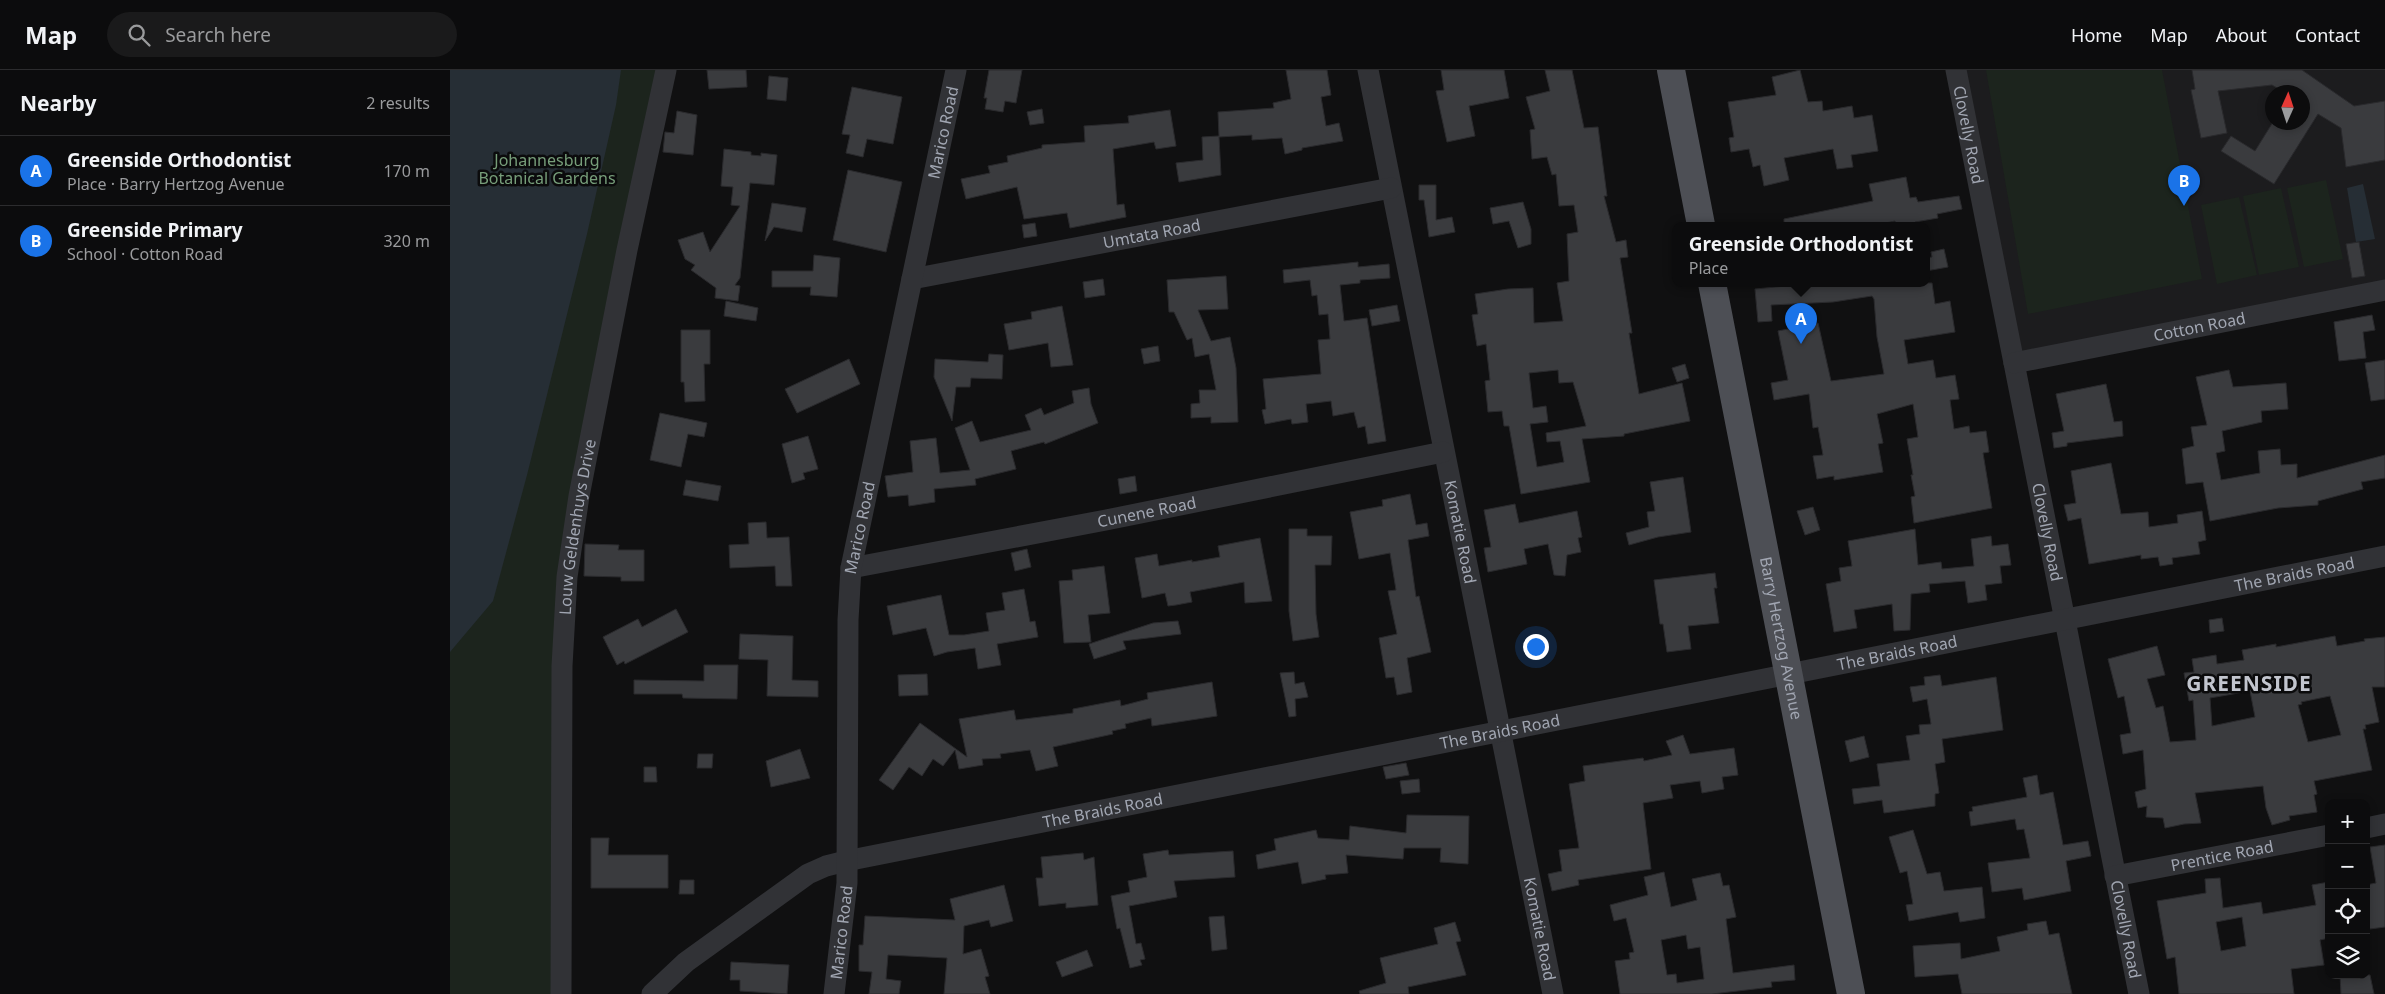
<!DOCTYPE html>
<meta charset="utf-8">
<style>
:root{--surface:#0c0c0d;--page:#1a1a1b;--text:#f1f3f6;--muted:#9a9b9d;--line:#2c2c2e;--accent:#1a73e8}
body{margin:0;font-family:"Noto Sans",sans-serif;background:var(--page);color:var(--text)}
.controls{position:absolute;right:15px;bottom:15px;display:grid;overflow:hidden;border-radius:10px;box-shadow:0 2px 8px #0003}
.controls button{width:45px;height:45px;display:grid;place-items:center;padding:0;border:0;border-bottom:1px solid var(--line);background:var(--surface);color:var(--text);font:25px sans-serif}
.compass{position:absolute;left:1815px;top:15px;width:45px;height:45px;border-radius:50%;background:var(--surface);box-shadow:0 2px 8px #0003;rotate:3deg}
.you{position:absolute;left:1085px;top:576px;width:18px;height:18px;margin:-12px;border:4px solid #fff;border-radius:50%;background:#1a73e8;box-shadow:0 0 0 8px #1a73e833}
.badge{display:grid;place-items:center;width:32px;height:32px;border-radius:50%;background:var(--accent);color:#fff;font-size:16px;font-weight:700}
.pin{position:absolute;translate:-50% -41px;filter:drop-shadow(0 1px 2px #0008)}
.pin::after{content:'';position:absolute;top:26px;width:18px;height:15px;background:inherit;clip-path:polygon(0 0,100% 0,50% 100%)}
.popup{position:absolute;left:1222px;top:152px;width:258px;height:65px;box-sizing:border-box;display:grid;place-content:center;border-radius:10px;background:var(--surface);filter:drop-shadow(0 1px 4px #0005);font-size:16px;white-space:nowrap;color:var(--muted)}
.popup b{font-size:19px;color:var(--text)}
.popup::after{content:'';position:absolute;left:50%;top:100%;margin-left:-10px;border:10px solid transparent;border-top-color:var(--surface)}
.list{margin:0;padding:0;list-style:none}
h2{display:flex;justify-content:space-between;align-items:center;height:65px;margin:0;padding:0 20px;font-size:21px}
h2 small{font-size:16px;font-weight:400;color:var(--muted)}
.list li{display:grid;grid-template-columns:32px 1fr auto;gap:15px;align-items:center;box-sizing:border-box;height:70px;padding:0 20px;border-top:1px solid var(--line)}
.list b{display:block;font-size:19px;white-space:nowrap}
.list p{margin:0;font-size:16px;white-space:nowrap;color:var(--muted)}
.list em{font-size:16px;font-style:normal;color:var(--muted)}
.icon{flex:none;width:28px;height:28px;fill:none;stroke:currentColor;stroke-width:2;stroke-linecap:round;stroke-linejoin:round}
.map{position:relative;flex:none;width:1935px;height:924px;overflow:hidden}
header{display:flex;align-items:center;gap:30px;box-sizing:border-box;height:70px;padding:0 25px;background:var(--surface);border-bottom:1px solid var(--line)}
header strong{font-size:24px}
nav{display:flex;gap:28px;margin-inline-start:auto;font-size:18px}
.search{width:350px;height:45px;background:var(--page);display:flex;align-items:center;gap:12px;box-sizing:border-box;padding:0 18px;border-radius:28px;color:var(--muted);font-size:19px}
main{display:flex}
aside{flex:1;background:var(--surface)}
.map>svg:first-child{display:block}
.built{fill:#1c1c1e;fill-rule:evenodd}
.green{fill:#1c241d}
.water{fill:#262e35}
.building{fill:#3a3b3e;stroke:#2a2a2d;fill-rule:evenodd}
.lines{fill:none;stroke-linecap:round;stroke-linejoin:round}
.minor{stroke:#313236;stroke-width:21}
.major{stroke:#4d4f55;stroke-width:28}
.labels{text-anchor:middle;stroke-width:5;stroke-linejoin:round;paint-order:stroke}
.street-label{font-size:16px;fill:#a1a6b2;stroke:#0b0b0c}
.park-label{font-size:16px;fill:#779e7a;stroke:#0b0b0c}
.district-label{font-size:21px;font-weight:bold;letter-spacing:1px;fill:#c2c5ce;stroke:#0b0b0c}
</style>
<header>
<strong>Map</strong>
<div class="search"><svg class="icon" aria-label="search" viewBox="0 0 24 24"><circle cx="10" cy="10" r="6"/><path d="M15 15l6 6"/></svg>Search here</div>
<nav><a>Home</a><a>Map</a><a>About</a><a>Contact</a></nav>
</header>
<main>
<aside>
<h2>Nearby<small>2 results</small></h2>
<ul class="list">
<li><span class="badge">A</span><div><b>Greenside Orthodontist</b><p>Place · Barry Hertzog Avenue</p></div><em>170 m</em></li>
<li><span class="badge">B</span><div><b>Greenside Primary</b><p>School · Cotton Road</p></div><em>320 m</em></li>
</ul>
</aside>
<div class="map">
<svg width="1935" height="924" viewBox="0 0 1935 924">
<rect width="100%" height="100%" fill="#101011"/>
<path class="built" d="M1506,0H1935V220L1564,293ZM1822,22H1852V52H1822Z"/>
<g class="green">
<polygon points="0,0 219,0 109,492 110,924 0,924"/>
<polygon points="1536,0 1712,0 1752,209 1578,244"/>
<polygon points="1876,110 1893,189 1854,197 1837,118"/>
<polygon points="1831,118 1849,197 1809,205 1793,126"/>
<polygon points="1789,127 1807,205 1767,214 1751,135"/>
</g>
<g class="water">
<polygon points="0,0 171,0 166,35 137,164 77,405 43,531 0,582"/>
<polygon points="1913,114 1925,169 1906,172 1897,118"/>
</g>
<g class="building">
<polygon points="257,0 296,0 297,17 259,19"/>
<polygon points="539,0 572,0 566,33 555,31 553,42 535,39 537,28 534,28"/>
<polygon points="836,0 877,0 881,25 871,27 876,56 889,53 893,71 852,78 852,80 835,84 832,68 802,70 802,65 769,67 771,105 729,112 726,93 753,90 752,67 769,66 768,42 824,38 823,33 841,29"/>
<polygon points="991,0 1054,0 1059,28 1019,36 1025,66 997,72 986,21 994,20"/>
<path d="M1095,0H1122L1134,58L1148,57L1157,126H1154L1166,172L1176,170L1178,187L1170,188L1182,263H1179L1189,324L1232,313L1240,351L1174,364V366L1132,369L1140,412L1071,424L1059,356H1054L1052,341L1038,342L1035,311L1040,310L1036,274L1027,276L1022,245L1028,244L1025,224L1058,219L1083,218L1084,253L1113,251L1107,213L1119,211L1117,164L1128,162L1124,135L1109,136L1106,104L1102,105L1097,87L1082,89L1080,60L1085,59L1076,27L1100,21ZM1108,300L1109,313L1123,312L1136,356L1096,363L1097,372L1110,371L1114,392L1087,397L1080,354L1098,352L1096,336L1083,338L1079,303Z"/>
<polygon points="1350,0 1358,32 1372,31 1373,41 1402,36 1404,48 1422,45 1428,81 1401,85 1403,97 1387,99 1383,79 1334,88 1339,110 1314,116 1310,95 1303,97 1299,79 1281,82 1279,68 1284,67 1278,32 1326,25 1322,7"/>
<polygon points="1742,0 1852,0 1904,36 1935,31 1935,90 1896,97 1891,58 1868,44 1824,114 1771,81 1781,66 1805,81 1823,52 1852,52 1852,22 1834,22 1822,15 1768,21 1777,63 1751,68 1741,20 1745,19"/>
<polygon points="319,6 338,8 336,31 317,29"/>
<polygon points="402,17 452,27 443,74 417,69 413,87 396,83 400,65 392,64"/>
<polygon points="592,39 594,53 580,55 577,42"/>
<polygon points="720,40 726,76 706,79 704,72 663,79 667,135 674,134 676,147 620,158 617,143 574,149 567,117 516,129 511,109 540,103 538,96 558,92 557,86 592,78 592,75 635,72 634,56 679,53 678,46"/>
<polygon points="227,41 247,45 243,85 213,82 215,62 224,63"/>
<polygon points="274,79 301,82 301,85 311,86 311,83 327,85 324,115 300,113 290,208 285,215 290,216 288,231 265,228 266,218 241,200 245,195 235,189 228,170 253,162 260,182 290,136 281,135 283,117 271,116"/>
<polygon points="398,100 452,112 436,182 383,170"/>
<polygon points="1456,107 1460,128 1466,127 1468,132 1509,126 1512,139 1487,144 1488,148 1465,152 1465,155 1446,155 1445,151 1426,155 1334,155 1334,149 1423,131 1419,114"/>
<polygon points="969,115 986,115 986,150 1002,147 1005,162 979,167 974,130 969,130"/>
<polygon points="1073,132 1081,159 1081,174 1068,178 1059,151 1043,154 1040,138"/>
<polygon points="322,133 356,138 352,162 324,157 315,171"/>
<polygon points="585,153 587,166 574,168 572,155"/>
<polygon points="1909,172 1915,206 1902,208 1896,174"/>
<polygon points="1494,179 1498,197 1476,201 1476,188 1482,187 1481,182"/>
<polygon points="364,185 390,188 387,227 360,225 361,217 322,217 322,201 363,201"/>
<polygon points="908,192 908,197 939,194 940,208 910,210 910,213 890,215 894,251 917,248 936,371 918,374 915,356 908,358 904,342 883,346 881,331 856,334 858,352 842,354 841,349 815,354 812,340 816,339 813,309 871,304 868,270 880,269 878,244 869,245 867,225 862,226 860,210 834,213 833,200"/>
<polygon points="776,206 778,239 748,240 761,271 780,267 786,298 788,352 761,353 761,347 741,348 741,334 750,333 749,320 766,320 759,284 745,287 742,268 737,270 724,242 719,242 717,210"/>
<polygon points="653,209 655,225 635,228 633,212"/>
<polygon points="1335,213 1482,213 1485,234 1500,231 1505,262 1454,270 1458,294 1483,290 1486,308 1505,305 1509,329 1500,330 1504,359 1519,356 1520,363 1536,361 1539,382 1533,383 1542,438 1464,453 1461,427 1465,426 1461,405 1463,405 1457,369 1468,367 1463,334 1427,344 1433,373 1428,374 1433,402 1384,410 1384,406 1367,409 1363,386 1373,385 1368,357 1363,358 1359,324 1324,330 1321,313 1338,310 1328,261 1368,253 1381,311 1434,304 1427,267 1424,229 1422,226 1383,232 1321,235 1322,251 1308,252 1305,219 1336,216"/>
<polygon points="276,231 308,238 306,251 274,246"/>
<polygon points="947,235 950,251 922,256 919,240"/>
<polygon points="612,236 623,295 601,297 598,273 559,280 554,254 582,249 581,242"/>
<polygon points="1922,245 1925,260 1913,262 1916,288 1889,291 1884,252"/>
<polygon points="231,260 260,260 260,294 254,294 255,331 235,332 234,312 231,312"/>
<polygon points="708,276 710,291 694,294 691,279"/>
<polygon points="539,284 553,285 552,309 521,308 520,317 506,317 502,351 484,307 485,289 538,292"/>
<polygon points="399,289 410,314 347,343 335,319"/>
<polygon points="1935,290 1935,329 1921,331 1915,293"/>
<polygon points="1235,294 1239,308 1227,312 1222,298"/>
<polygon points="1779,300 1783,317 1836,313 1838,339 1811,341 1812,352 1772,361 1775,381 1766,383 1771,410 1810,403 1808,381 1830,379 1831,395 1847,394 1847,408 1935,385 1935,408 1911,412 1913,419 1868,431 1868,435 1828,438 1760,451 1753,412 1736,414 1732,379 1744,376 1741,357 1757,355 1746,307"/>
<polygon points="1656,314 1664,352 1672,351 1673,366 1617,373 1617,376 1604,378 1602,363 1614,361 1606,324"/>
<polygon points="639,318 641,334 648,353 595,374 594,372 561,381 566,399 525,409 526,415 484,419 485,432 459,436 458,425 438,427 435,406 463,402 460,371 486,368 490,403 520,400 505,358 522,351 530,372 581,360 575,345 591,338 594,345 624,333 622,321"/>
<polygon points="210,343 257,353 254,367 238,364 231,397 200,390"/>
<polygon points="358,366 368,399 353,403 355,409 342,413 332,374"/>
<polygon points="1661,393 1671,444 1698,442 1699,457 1728,453 1727,445 1752,441 1756,470 1748,472 1750,484 1722,488 1723,494 1710,496 1708,487 1691,489 1691,485 1639,494 1631,448 1618,451 1614,435 1626,433 1621,401"/>
<polygon points="685,406 687,421 670,424 668,409"/>
<polygon points="1233,407 1241,462 1208,467 1179,475 1176,463 1199,457 1197,442 1205,441 1200,412"/>
<polygon points="236,410 271,416 268,431 233,425"/>
<polygon points="960,424 966,455 977,453 979,466 958,470 966,527 969,526 981,582 957,588 962,622 947,625 944,607 936,608 929,568 947,564 938,521 946,520 940,483 909,489 900,442 933,436 932,430"/>
<polygon points="1065,434 1069,453 1127,441 1132,467 1128,468 1131,482 1117,485 1115,506 1104,505 1098,474 1074,479 1077,494 1038,502 1034,478 1041,477 1034,440"/>
<polygon points="1363,437 1370,460 1355,465 1347,441"/>
<polygon points="316,452 317,468 339,467 342,516 326,516 325,496 280,498 279,475 299,474 298,453"/>
<polygon points="839,459 857,459 857,466 882,466 881,495 865,495 866,544 869,567 843,571 839,541"/>
<polygon points="1465,459 1468,495 1491,492 1492,499 1524,496 1521,469 1541,466 1542,476 1558,474 1561,495 1550,496 1552,513 1535,515 1537,530 1518,533 1515,511 1479,514 1480,522 1461,524 1460,560 1444,561 1442,534 1404,540 1407,558 1384,562 1376,514 1391,511 1389,498 1402,496 1398,471"/>
<polygon points="810,468 822,531 795,533 794,512 740,522 742,532 726,535 718,536 715,523 692,528 685,488 707,484 709,496 742,490 742,492 770,487 768,476"/>
<polygon points="135,474 169,475 168,480 194,480 194,511 171,511 171,507 134,506"/>
<polygon points="577,479 581,497 565,501 561,483"/>
<polygon points="654,496 660,543 638,545 641,572 614,573 609,511 623,510 622,500"/>
<polygon points="1265,503 1267,518 1264,518 1269,553 1238,556 1241,579 1217,582 1213,554 1210,554 1204,510"/>
<polygon points="574,519 580,552 585,551 588,567 547,574 551,595 528,599 525,578 497,582 484,586 476,558 443,565 437,536 491,525 499,565 514,565 539,561 536,543 555,540 552,523"/>
<polygon points="226,539 238,562 175,594 174,591 167,595 153,567 188,549 192,557"/>
<polygon points="1772,548 1774,561 1760,563 1759,550"/>
<polygon points="728,551 731,564 673,571 676,579 644,589 639,574 703,553"/>
<polygon points="290,564 343,566 342,610 368,611 368,627 317,626 318,590 289,589"/>
<path d="M1885,566L1887,576L1915,571L1914,569L1935,567V617H1922L1929,652L1915,655L1916,659H1913L1922,700L1864,711L1867,724L1864,725L1867,742L1839,746L1840,750L1822,755L1816,738L1813,716L1745,723L1751,753L1734,754L1715,758L1713,748L1696,747L1697,736L1688,738L1685,722L1696,719L1693,680L1673,684L1670,665L1681,663L1674,626L1668,628L1658,589L1707,576L1715,605L1697,609L1706,638L1713,636L1720,672L1746,670L1743,630L1739,631L1734,603L1744,602L1742,589L1766,585L1767,594L1794,590L1792,580L1826,574V577ZM1800,621L1805,647L1762,656L1760,628ZM1880,626L1891,665L1858,672L1848,635L1852,634L1851,632Z"/>
<polygon points="254,595 288,595 287,629 233,628 232,624 184,624 184,610 254,611"/>
<polygon points="844,602 845,614 854,612 858,627 845,629 846,646 839,647 830,603"/>
<polygon points="477,604 478,625 449,626 448,605"/>
<polygon points="1490,605 1492,616 1546,607 1553,660 1492,669 1495,692 1485,694 1489,723 1485,724 1485,736 1434,743 1432,730 1404,734 1402,719 1430,716 1427,694 1460,690 1456,666 1470,664 1469,655 1481,654 1477,629 1463,632 1460,617 1475,615 1474,607"/>
<polygon points="762,612 767,646 702,656 701,648 675,654 676,658 662,661 663,664 603,677 608,696 586,701 580,680 550,684 551,688 532,689 533,695 509,699 505,680 493,696 483,689 472,706 459,697 443,720 429,710 470,653 517,687 509,649 564,640 566,650 623,643 623,639 670,630 671,636 698,629 697,623"/>
<polygon points="1233,665 1240,684 1284,678 1288,705 1272,707 1274,719 1252,723 1250,711 1220,715 1223,728 1193,733 1201,799 1128,810 1129,815 1102,821 1098,804 1112,801 1109,780 1129,778 1119,714 1135,711 1133,696 1193,688 1194,691 1222,685 1216,671"/>
<polygon points="1414,666 1419,687 1400,692 1395,671"/>
<polygon points="350,679 360,708 321,717 316,691"/>
<polygon points="248,684 263,684 262,698 247,698"/>
<polygon points="956,693 959,705 936,709 933,697"/>
<polygon points="194,697 206,697 207,712 194,712"/>
<polygon points="1587,705 1590,725 1603,722 1613,775 1638,771 1641,786 1616,791 1621,821 1574,830 1572,818 1542,822 1538,793 1580,788 1574,759 1567,760 1565,749 1521,756 1519,742 1523,741 1522,737 1577,727 1573,708"/>
<polygon points="969,709 970,722 952,724 950,711"/>
<polygon points="957,745 1019,746 1018,794 990,792 991,778 954,778 953,789 896,785 898,803 875,805 876,809 852,814 848,792 808,799 806,785 826,780 824,769 866,760 868,768 899,770 900,756 956,763"/>
<polygon points="1463,760 1477,804 1490,802 1494,821 1532,817 1535,848 1510,852 1508,842 1459,851 1456,835 1463,834 1457,801 1450,803 1439,767"/>
<polygon points="141,768 159,768 158,785 218,785 218,818 141,818"/>
<polygon points="1935,775 1935,857 1920,859 1916,847 1916,815 1926,813 1920,777"/>
<polygon points="718,780 719,785 783,781 785,807 724,811 727,827 679,836 686,874 691,873 695,889 690,890 692,895 680,898 670,858 667,859 661,826 680,822 678,811 697,807 693,784"/>
<polygon points="633,783 634,790 644,787 648,835 616,838 616,833 589,836 586,808 593,808 591,787"/>
<path d="M1214,802L1221,837L1247,830L1242,809L1270,803L1273,816L1279,815L1286,847L1276,849L1283,903L1344,895L1345,910L1321,912L1322,917L1262,924H1170L1165,891L1180,889L1179,883L1184,882L1176,848L1164,851L1160,835L1198,825L1194,807ZM1236,865L1238,879L1250,877L1254,909L1227,913L1226,904L1217,905L1211,870Z"/>
<path d="M1770,808L1773,838L1811,832L1813,844L1866,835L1862,815L1879,812V868L1870,870L1874,895L1841,899L1844,924H1729L1725,887L1717,889L1707,831L1756,823L1755,809ZM1792,847L1796,876L1771,881L1766,852Z"/>
<polygon points="230,810 244,810 244,824 229,824"/>
<polygon points="554,815 563,851 541,857 539,850 514,856 513,884 531,879 539,906 535,907 540,924 494,924 497,888 438,885 436,909 451,911 449,924 419,924 422,902 409,901 409,875 413,875 415,846 505,850 500,829"/>
<polygon points="774,846 777,879 762,881 759,847"/>
<polygon points="1596,851 1599,865 1609,863 1622,924 1512,924 1508,904 1465,907 1463,876 1510,873 1511,889 1550,881 1547,867 1578,860 1577,854"/>
<polygon points="1005,852 1011,871 1006,872 1016,905 958,917 959,924 910,924 909,921 936,913 930,888 988,874 984,858"/>
<polygon points="637,880 643,896 612,907 606,892"/>
<polygon points="281,892 339,895 337,924 290,921 290,910 280,910"/>
<polygon points="1890,905 1920,905 1924,924 1891,924"/>
</g>
<g class="lines">
<g class="minor">
<path id="s1" d="M918,0L1103,924"/>
<path id="s2" d="M1506,0L1689,924"/>
<path id="s3" d="M462,209L941,118"/>
<path id="s4" d="M1564,293L1935,220"/>
<path id="s5" d="M401,498L656,450L993,382"/>
<polyline points="1916,758 1935,754"/>
<path id="s6" d="M1665,806L1879,765"/>
<path id="s7" d="M111,924L112,596L117,507L129,426L177,180L216,0"/>
<path id="s8" d="M202,924L236,892L358,804L376,796L396,791L1935,486"/>
<path id="s9" d="M384,924L397,813L398,550L401,498L506,0"/>
</g>
<g class="major">
<polyline points="1221,0 1251,155"/>
<path id="s10" d="M1262,213L1401,924"/>
</g>
</g>
<g class="labels">
<g class="street-label">
<text dy="6" stroke="none"><textPath href="#s9" startOffset="872">Marico Road</textPath></text>
<text dy="6" stroke="none"><textPath href="#s2" startOffset="66">Clovelly Road</textPath></text>
<text dy="6" stroke="none"><textPath href="#s3" startOffset="244">Umtata Road</textPath></text>
<text dy="6" stroke="none"><textPath href="#s4" startOffset="189">Cotton Road</textPath></text>
<text dy="6" stroke="none"><textPath href="#s5" startOffset="301">Cunene Road</textPath></text>
<text dy="6" stroke="none"><textPath href="#s7" startOffset="468">Louw Geldenhuys Drive</textPath></text>
<text dy="6" stroke="none"><textPath href="#s9" startOffset="468">Marico Road</textPath></text>
<text dy="6" stroke="none"><textPath href="#s1" startOffset="471">Komatie Road</textPath></text>
<text dy="6" stroke="none"><textPath href="#s2" startOffset="471">Clovelly Road</textPath></text>
<text dy="6" stroke="none"><textPath href="#s8" startOffset="1714">The Braids Road</textPath></text>
<text dy="6" stroke="none"><textPath href="#s10" startOffset="362">Barry Hertzog Avenue</textPath></text>
<text dy="6" stroke="none"><textPath href="#s8" startOffset="1309">The Braids Road</textPath></text>
<text dy="6" stroke="none"><textPath href="#s8" startOffset="904">The Braids Road</textPath></text>
<text dy="6" stroke="none"><textPath href="#s8" startOffset="499">The Braids Road</textPath></text>
<text dy="6" stroke="none"><textPath href="#s6" startOffset="109">Prentice Road</textPath></text>
<text dy="6" stroke="none"><textPath href="#s1" startOffset="876">Komatie Road</textPath></text>
<text dy="6" stroke="none"><textPath href="#s2" startOffset="876">Clovelly Road</textPath></text>
<text dy="6" stroke="none"><textPath href="#s9" startOffset="62">Marico Road</textPath></text>
</g>
<g class="park-label">
<text x="97" y="96">Johannesburg<tspan x="97" dy="18">Botanical Gardens</tspan></text>
</g>
<g class="district-label">
<text x="1799" y="621">GREENSIDE</text>
</g>
</g>
</svg>
<div class="controls">
<button>+</button>
<button>−</button>
<button><svg class="icon" aria-label="locate" viewBox="0 0 24 24"><circle cx="12" cy="12" r="6"/><path d="M12 2v4M12 18v4M2 12h4M18 12h4"/></svg></button>
<button><svg class="icon" aria-label="layers" viewBox="0 0 24 24"><path d="M12 4l9 5-9 5-9-5zM3 14l9 5 9-5"/></svg></button>
</div>
<svg class="compass" viewBox="-18 -18 36 36"><path d="M0-13l5 13h-10z" fill="#e53935"/><path d="M0 13l5-13h-10z" fill="#9a9b9d"/></svg>
<div class="you"></div>
<div class="pin badge" style="left:1351px;top:274px">A</div>
<div class="popup"><b>Greenside Orthodontist</b>Place</div>
<div class="pin badge" style="left:1734px;top:136px">B</div>
</div>
</main>
